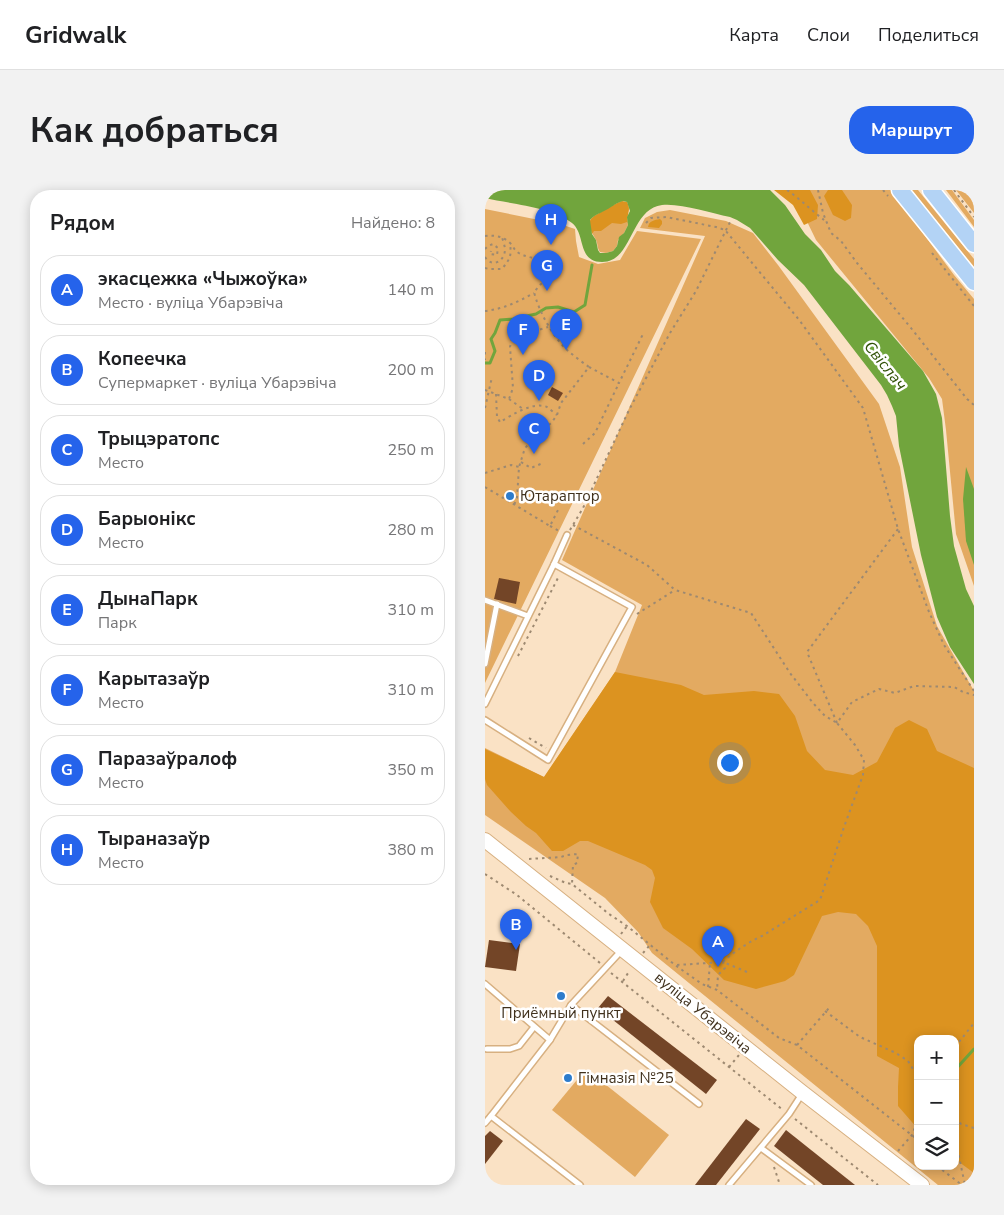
<!DOCTYPE html>
<html lang="ru">
<meta charset="utf-8">
<style>
:root{--surface:#fff;--page:#f2f2f2;--text:#202124;--muted:#757577;--line:#e0e0e0;--accent:#2563eb}
body{margin:0;font-family:"Nunito Sans",sans-serif;background:var(--page);color:var(--text)}
.controls{position:absolute;right:15px;bottom:15px;display:grid;overflow:hidden;border-radius:10px;box-shadow:0 2px 12px #0003}
.controls button{width:45px;height:45px;display:grid;place-items:center;padding:0;border:0;border-bottom:1px solid var(--line);background:var(--surface);color:var(--text);font:25px sans-serif}
.you{position:absolute;left:244px;top:572px;width:18px;height:18px;margin:-12px;border:4px solid #fff;border-radius:50%;background:#1a73e8;box-shadow:0 0 0 8px #1a73e833}
.badge{display:grid;place-items:center;width:32px;height:32px;border-radius:50%;background:var(--accent);color:#fff;font-size:16px;font-weight:700}
.pin{position:absolute;translate:-50% -41px;filter:drop-shadow(0 1px 2px #0008)}
.pin::after{content:'';position:absolute;top:26px;width:18px;height:15px;background:inherit;clip-path:polygon(0 0,100% 0,50% 100%)}
.list{margin:0;padding:0;list-style:none}
h2{display:flex;justify-content:space-between;align-items:center;height:65px;margin:0;padding:0 20px;font-size:21px}
h2 small{font-size:16px;font-weight:400;color:var(--muted)}
.list li{display:grid;grid-template-columns:32px 1fr auto;gap:15px;align-items:center;box-sizing:border-box;height:70px;margin:0 10px 10px;padding:0 10px;border:1px solid var(--line);border-radius:20px}
.list b{display:block;font-size:19px;white-space:nowrap}
.list p{margin:0;font-size:16px;white-space:nowrap;color:var(--muted)}
.list em{font-size:16px;font-style:normal;color:var(--muted)}
.icon{flex:none;width:28px;height:28px;fill:none;stroke:currentColor;stroke-width:2;stroke-linecap:round;stroke-linejoin:round}
.map{position:relative;flex:none;width:489px;height:995px;overflow:hidden;border-radius:20px}
header{display:flex;align-items:center;gap:30px;box-sizing:border-box;height:70px;padding:0 25px;background:var(--surface);border-bottom:1px solid var(--line)}
header strong{font-size:24px}
nav{display:flex;gap:28px;margin-inline-start:auto;font-size:18px}
.intro{display:flex;align-items:center;justify-content:space-between;box-sizing:border-box;height:120px;padding:0 30px}
h1{margin:0;font-size:35px}
.button{padding:12px 22px;border-radius:20px;background:var(--accent);color:#fff;font-size:18px;font-weight:700}
main{display:flex;gap:30px;padding:0 30px}
aside{flex:1;background:var(--surface);border-radius:20px;box-shadow:0 2px 12px #0003}
.map>svg:first-child{display:block}
.green{fill:#e3aa61;fill-rule:evenodd}
.forest{fill:#dc9320}
.water{fill:#71a53d;fill-rule:evenodd}
.lines{fill:none;stroke-linecap:round;stroke-linejoin:round}
.stream{stroke:#71a53d;stroke-width:3}
.building{fill:#734527}
.service-casing{stroke:#d7b081;stroke-width:8}
.secondary-casing{stroke:#d7b081;stroke-width:16}
.primary-casing{stroke:#fff;stroke-width:19}
.path{stroke:#9d8971;stroke-width:2;stroke-dasharray:2.5 4;stroke-linecap:butt}
.service{stroke:#fff;stroke-width:5}
.secondary{stroke:#fff;stroke-width:14}
.primary{stroke:#b3d3f5;stroke-width:16}
.poi-dot{fill:#2d7ccc;stroke:#fff;stroke-width:2}
.labels{text-anchor:middle;stroke-width:5;stroke-linejoin:round;paint-order:stroke}
.poi-label{font-size:15px;fill:#40311d;stroke:#fff;text-anchor:start}
.street-label{font-size:15px;fill:#40311d;stroke:#fff}
.water-label{font-size:16px;font-style:italic;fill:#315207;stroke:#fff}
</style>
<header>
<strong>Gridwalk</strong>
<nav><a>Карта</a><a>Слои</a><a>Поделиться</a></nav>
</header>
<div class="intro"><h1>Как добраться</h1><a class="button">Маршрут</a></div>
<main>
<aside>
<h2>Рядом<small>Найдено: 8</small></h2>
<ul class="list">
<li><span class="badge">A</span><div><b>экасцежка «Чыжоўка»</b><p>Место · вуліца Убарэвіча</p></div><em>140 m</em></li>
<li><span class="badge">B</span><div><b>Копеечка</b><p>Супермаркет · вуліца Убарэвіча</p></div><em>200 m</em></li>
<li><span class="badge">C</span><div><b>Трыцэратопс</b><p>Место</p></div><em>250 m</em></li>
<li><span class="badge">D</span><div><b>Барыонікс</b><p>Место</p></div><em>280 m</em></li>
<li><span class="badge">E</span><div><b>ДынаПарк</b><p>Парк</p></div><em>310 m</em></li>
<li><span class="badge">F</span><div><b>Карытазаўр</b><p>Место</p></div><em>310 m</em></li>
<li><span class="badge">G</span><div><b>Паразаўралоф</b><p>Место</p></div><em>350 m</em></li>
<li><span class="badge">H</span><div><b>Тыраназаўр</b><p>Место</p></div><em>380 m</em></li>
</ul>
</aside>
<div class="map">
<svg width="489" height="995" viewBox="0 0 489 995">
<rect width="100%" height="100%" fill="#fae2c5"/>
<g class="green">
<polygon points="295,0 406,0 469,85 489,109 489,396 471,344 461,240 457,209 444,188 331,50 313,13"/>
<polygon points="424,0 433,0 489,69 489,78"/>
<polygon points="461,0 467,0 489,30 489,37"/>
<polygon points="471,0 489,0 489,23"/>
<path d="M134,12L143,35L139,43L133,50L132,56L128,61L121,63L115,62C112,58 113,54 111,50C107,42 104,40 105,30Z"/>
<polygon points="0,19 59,31 72,33 90,39 91,51 94,67 113,74 135,70 152,41 216,49 0,493"/>
<path d="M185,20L241,31L268,43L293,75L394,214L415,277L427,357L452,436L489,501V995H453L167,763L153,742L120,708L0,625V558L59,587L130,482L157,415L77,370L220,46L155,38L160,28L172,22ZM433,849H470V976H433Z"/>
<polygon points="101,879 184,945 150,987 67,920"/>
</g>
<g class="forest">
<polygon points="289,0 325,0 333,15 332,29 319,35 308,15"/>
<polygon points="343,0 357,0 367,15 366,28 360,31 348,25 339,6"/>
<path d="M137,11L142,12C145,18 144,20 143,25C142,28 143,32 143,35L142,32L136,34L127,33L116,41H109L107,44C106,40 103,33 106,29C107,26 134,12 137,11Z"/>
<path d="M175,29L177,31V34L174,38L163,37C164,31 169,30 175,29Z"/>
<polygon points="130,482 196,495 219,505 269,501 294,504 310,526 322,561 340,580 368,585 392,572 410,538 424,530 442,539 452,561 489,578 489,983 470,969 470,849 433,849 433,939 413,916 413,897 414,878 392,866 392,756 383,736 371,724 353,722 337,726 309,785 300,791 271,799 239,790 207,759 178,738 165,712 170,688 167,680 160,675 103,651 95,651 78,661 67,661 51,643 41,636 26,622 2,595 0,589 0,559 59,587"/>
</g>
<g class="water">
<path d="M0,0H285L300,15L320,44L336,60L350,81L364,95L438,181L451,204L457,228L465,326L469,356L481,399L489,416V494L465,457L452,427L436,365L414,256L411,226L407,216L402,205L396,195L319,95L293,70L265,38L252,30L245,27C225,23 196,13 177,15C145,19 148,72 117,72C92,72 101,44 87,33C68,17 25,14 0,8ZM138,11L142,12L145,21L142,27L143,35L139,43L134,47L132,56L128,61L121,63H115L113,60L111,50L107,44L105,30C109,25 114,24 119,21C126,18 130,13 138,11Z"/>
<polygon points="481,277 489,299 489,375 481,351 478,309"/>
</g>
<g class="lines">
<g class="stream">
<polyline points="0,173 5,173 10,161 6,149 10,143 15,130 28,129 51,124 61,118 73,117 89,122 100,115 107,75"/>
<polyline points="470,880 489,859"/>
</g>
</g>
<g class="building">
<polygon points="67,197 78,203 73,211 63,205"/>
<polygon points="14,388 35,392 31,414 9,409"/>
<polygon points="4,750 35,754 31,781 0,777"/>
<polygon points="123,806 232,890 221,904 113,818"/>
<polygon points="261,929 275,939 231,995 210,995"/>
<polygon points="301,940 370,995 338,995 289,956"/>
<polygon points="5,941 18,951 0,974 0,946"/>
</g>
<g class="lines">
<defs>
<g id="service">
<polyline points="69,374 82,345"/>
<polyline points="0,410 43,426"/>
<polyline points="0,474 12,414"/>
<polyline points="0,514 69,374 147,417 63,570 0,530"/>
<polyline points="0,794 65,850"/>
<polyline points="86,815 214,914"/>
<polyline points="2,859 25,859 34,856 49,837"/>
<polyline points="0,933 6,926"/>
<polyline points="276,958 326,995"/>
<polyline points="95,995 6,926 65,850 86,815 137,760"/>
<polyline points="244,995 304,924 317,904"/>
</g>
<polyline id="secondary" points="0,650 318,903 437,995"/>
<g id="primary">
<polyline points="415,0 489,92"/>
<polyline points="446,0 489,54"/>
</g>
</defs>
<use href="#service" class="service-casing"/>
<use href="#secondary" class="secondary-casing"/>
<use href="#primary" class="primary-casing"/>
<g class="path">
<path d="M302,0C315,9 326,20 339,30"/>
<polyline points="333,0 338,23 346,43 356,51 372,73 426,138 482,209 489,215"/>
<polyline points="398,0 403,6"/>
<polyline points="469,0 489,27"/>
<polyline points="161,33 166,28 181,27 231,37 240,40 315,131 378,218 413,339 444,422 459,455 489,501"/>
<path d="M0,46C10,45 18,46 26,54C28,56 29,59 31,61C39,68 59,70 70,71L75,78L71,84L56,94L49,102C54,122 68,147 82,160C89,166 97,172 104,177L76,213L72,225L67,232L40,258L34,277L32,308L29,315"/>
<polyline points="0,59 3,56 8,54 13,58 12,65 5,64 6,61"/>
<polyline points="447,63 489,116"/>
<path d="M0,67C7,78 19,72 20,60C20,56 18,51 17,47"/>
<path d="M0,78L4,79H17C24,70 27,67 25,54"/>
<path d="M0,121C18,119 33,112 49,103"/>
<polyline points="0,162 0,170"/>
<polyline points="104,177 134,193 158,144"/>
<polyline points="0,200 24,209 28,198 25,157 27,148 63,137"/>
<path d="M11,204L12,227L15,232C27,225 48,211 62,217C65,219 69,223 72,225"/>
<polyline points="24,209 38,219"/>
<polyline points="0,218 7,187"/>
<polyline points="98,254 110,243 134,193"/>
<polyline points="36,272 46,278 58,273"/>
<polyline points="0,283 26,275 34,277"/>
<polyline points="0,297 65,336 74,318"/>
<polyline points="88,335 162,375 190,400 266,423 305,483 328,513 340,526 352,533"/>
<polyline points="65,336 76,342"/>
<polyline points="85,340 98,318 144,220 185,143 211,101 246,30"/>
<polyline points="152,424 190,400"/>
<polyline points="33,466 74,386"/>
<polyline points="352,533 322,462 413,339"/>
<polyline points="44,548 61,558"/>
<polyline points="44,669 76,667 82,665 93,664 92,673 88,675 87,694"/>
<polyline points="0,684 32,705 115,773"/>
<polyline points="65,686 81,693 87,694 124,724 142,736 190,775 217,794 232,800 294,848 312,855 433,950"/>
<polyline points="136,744 142,736"/>
<polyline points="158,763 165,755"/>
<polyline points="192,775 238,772 240,778 233,785 232,800"/>
<path d="M262,782L238,772C250,761 262,753 277,746L335,710L359,637L378,585L379,570L370,555L352,533L367,512L394,499L410,503L429,496L469,497L478,502L489,505"/>
<polyline points="126,783 298,920"/>
<polyline points="138,791 145,780"/>
<polyline points="223,797 225,773"/>
<polyline points="340,821 375,847 411,863 423,871 433,887"/>
<polyline points="312,855 344,818"/>
<polyline points="470,857 489,833"/>
<polyline points="244,877 254,865"/>
<polyline points="470,928 476,934 489,938"/>
<polyline points="310,929 393,995"/>
<polyline points="413,961 427,945 433,930"/>
<polyline points="470,961 473,962 480,995"/>
<polyline points="452,976 477,995"/>
<polyline points="289,977 295,995"/>
</g>
<use href="#service" class="service"/>
<use href="#secondary" class="secondary"/>
<use href="#primary" class="primary"/>
</g>
<g class="poi-dot">
<circle cx="25" cy="306" r="5"/>
<circle cx="76" cy="806" r="5"/>
<circle cx="83" cy="888" r="5"/>
</g>
<g class="labels">
<g class="poi-label">
<text x="35" y="311">Ютараптор</text>
<text x="76" y="828" text-anchor="middle">Приёмный пункт</text>
<text x="93" y="893">Гімназія №25</text>
</g>
<g class="street-label">
<text transform="translate(218 823) rotate(39)" y="5">вуліца Убарэвіча</text>
</g>
<g class="water-label">
<text transform="translate(401 175) rotate(51)" y="6">Свіслач</text>
</g>
</g>
</svg>
<div class="controls">
<button>+</button>
<button>−</button>
<button><svg class="icon" aria-label="layers" viewBox="0 0 24 24"><path d="M12 4l9 5-9 5-9-5zM3 14l9 5 9-5"/></svg></button>
</div>
<div class="you"></div>
<div class="pin badge" style="left:233px;top:777px">A</div>
<div class="pin badge" style="left:31px;top:760px">B</div>
<div class="pin badge" style="left:49px;top:264px">C</div>
<div class="pin badge" style="left:54px;top:211px">D</div>
<div class="pin badge" style="left:81px;top:160px">E</div>
<div class="pin badge" style="left:38px;top:165px">F</div>
<div class="pin badge" style="left:62px;top:101px">G</div>
<div class="pin badge" style="left:66px;top:55px">H</div>
</div>
</main>
